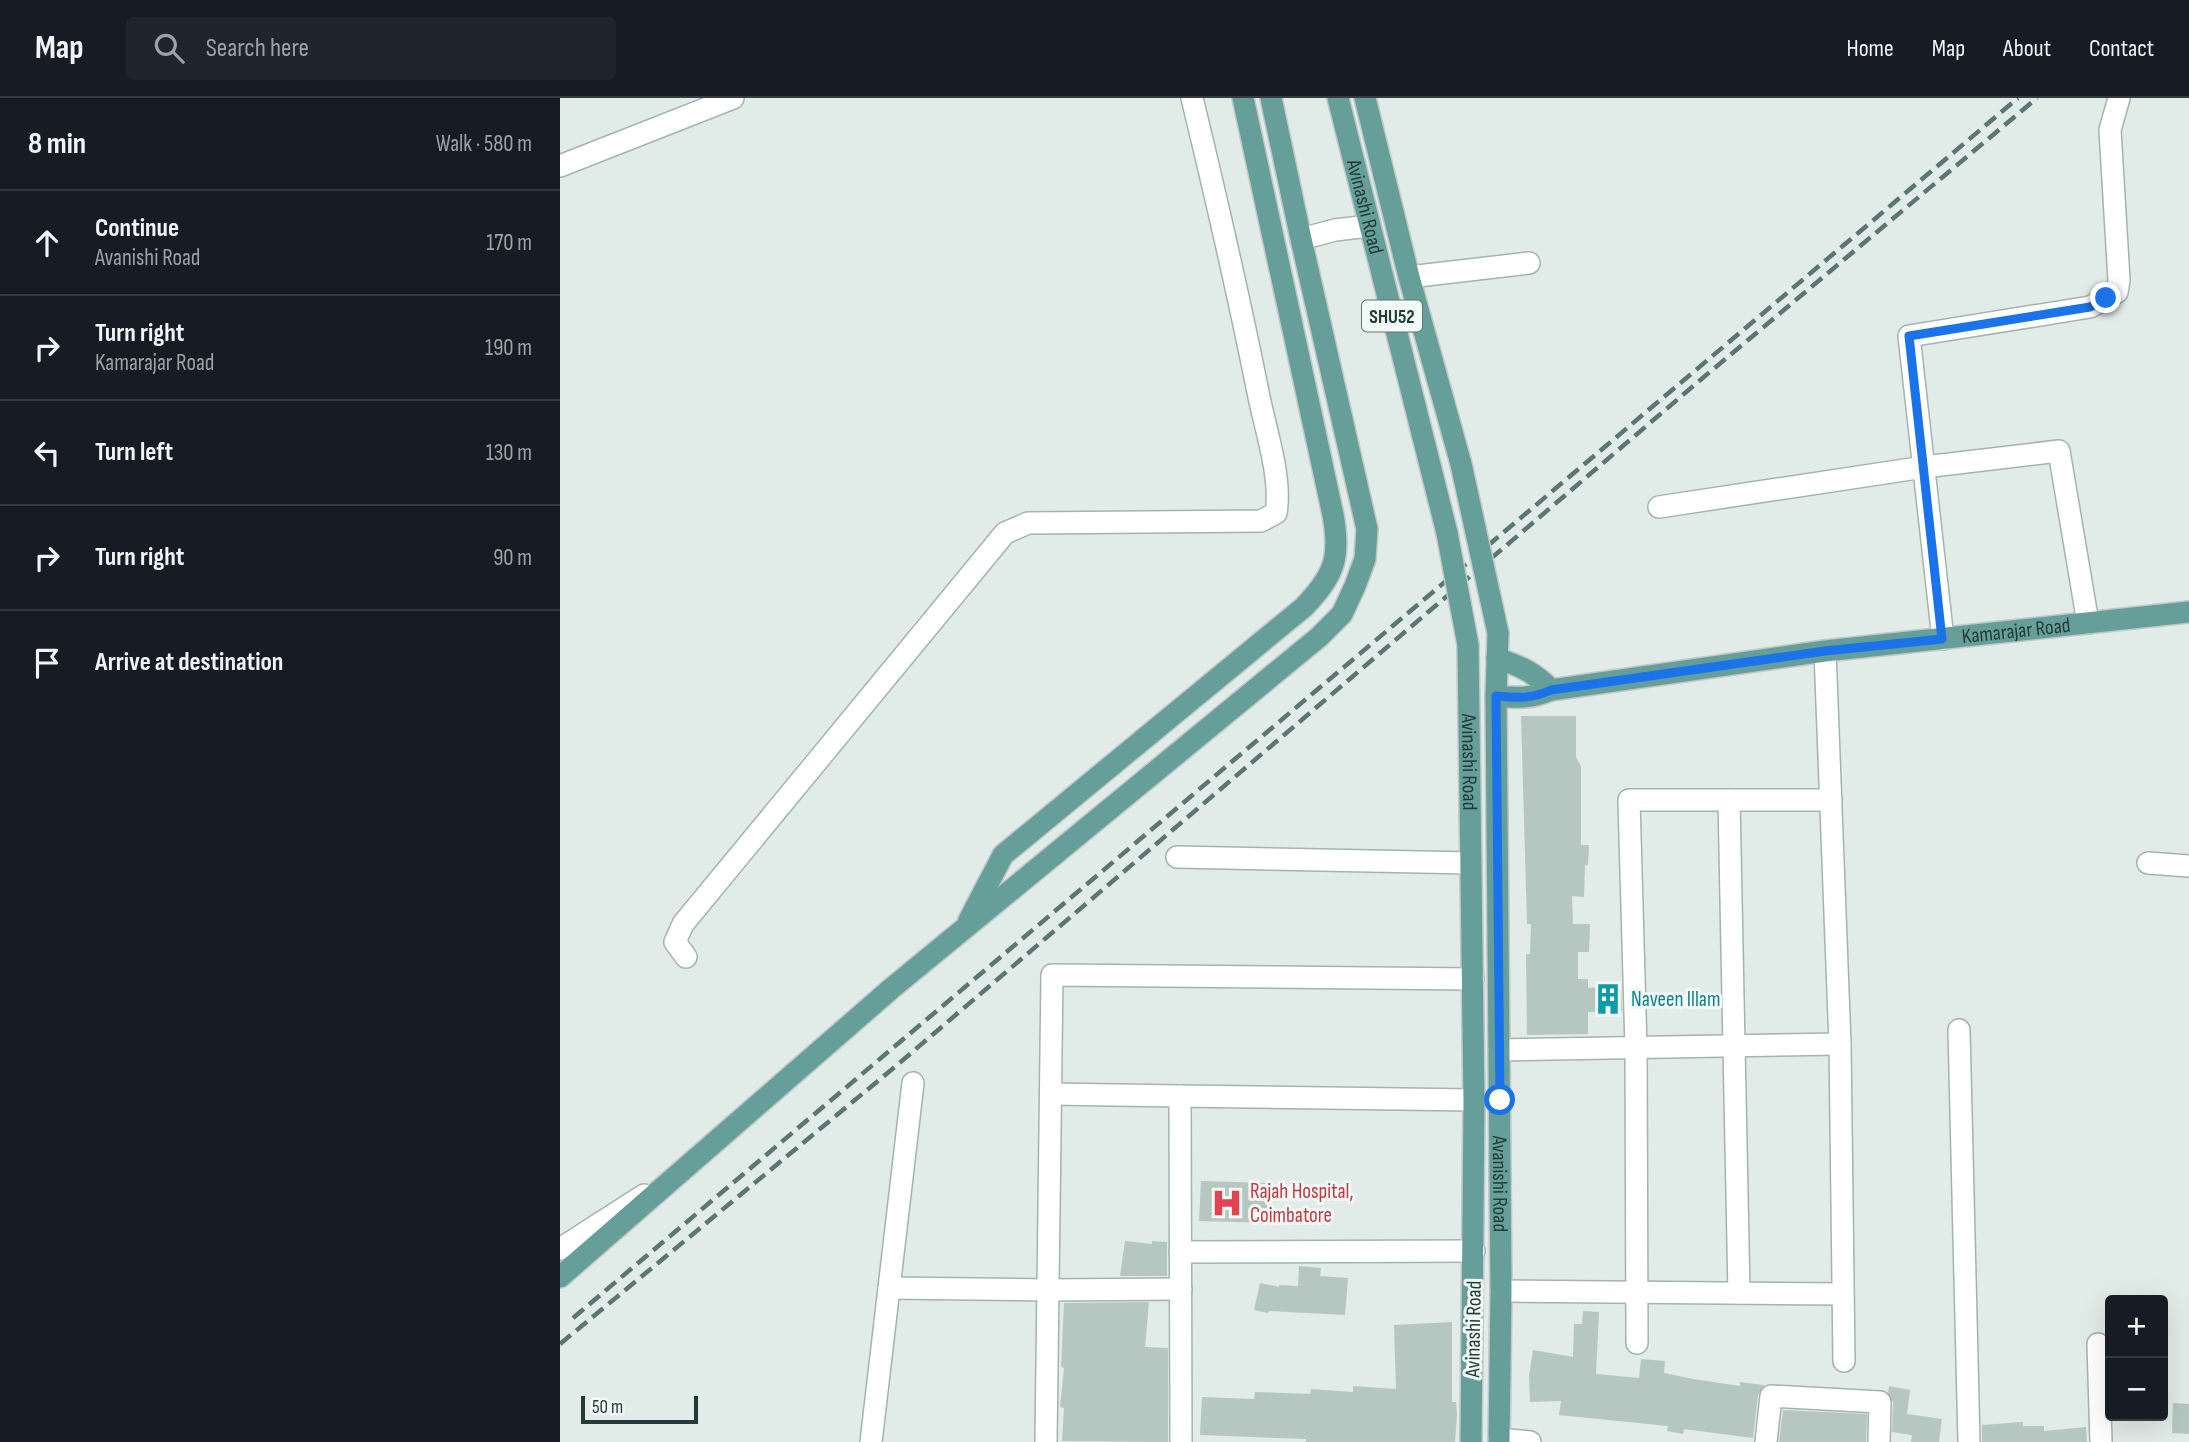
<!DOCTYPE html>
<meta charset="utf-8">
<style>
:root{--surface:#171b24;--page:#20242c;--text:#f1f3f6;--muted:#9ea1a6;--line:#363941}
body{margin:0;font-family:"Sofia Sans Condensed",sans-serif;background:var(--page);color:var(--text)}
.controls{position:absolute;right:21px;bottom:21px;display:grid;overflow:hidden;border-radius:7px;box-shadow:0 7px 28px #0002}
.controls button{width:63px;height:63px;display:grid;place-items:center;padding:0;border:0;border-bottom:2px solid var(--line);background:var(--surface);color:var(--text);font:35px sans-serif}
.scale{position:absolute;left:21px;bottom:18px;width:117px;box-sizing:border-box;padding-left:7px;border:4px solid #223b38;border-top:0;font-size:19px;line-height:24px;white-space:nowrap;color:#223b38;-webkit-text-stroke:5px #f1f8f5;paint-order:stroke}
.stop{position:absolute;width:21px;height:21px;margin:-16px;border:5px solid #1a73e8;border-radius:50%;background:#fff}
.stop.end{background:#1a73e8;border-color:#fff;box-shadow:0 2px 7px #0008}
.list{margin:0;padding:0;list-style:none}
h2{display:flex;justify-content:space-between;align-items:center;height:91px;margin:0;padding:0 28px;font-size:30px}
h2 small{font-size:23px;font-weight:400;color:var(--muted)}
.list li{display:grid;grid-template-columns:46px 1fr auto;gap:21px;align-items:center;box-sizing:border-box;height:105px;padding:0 28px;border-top:2px solid var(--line)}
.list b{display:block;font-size:26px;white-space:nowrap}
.list p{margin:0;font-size:23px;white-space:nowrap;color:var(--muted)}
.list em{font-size:23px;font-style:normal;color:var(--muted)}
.icon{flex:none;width:38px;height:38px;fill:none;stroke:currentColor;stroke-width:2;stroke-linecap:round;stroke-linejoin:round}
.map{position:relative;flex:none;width:1629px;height:1344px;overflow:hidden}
header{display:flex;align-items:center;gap:42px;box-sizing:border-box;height:98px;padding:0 35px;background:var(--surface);border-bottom:2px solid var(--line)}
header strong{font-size:33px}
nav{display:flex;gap:38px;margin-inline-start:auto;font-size:24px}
.search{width:490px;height:63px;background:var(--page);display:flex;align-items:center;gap:18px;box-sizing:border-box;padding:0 24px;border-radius:7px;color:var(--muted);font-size:26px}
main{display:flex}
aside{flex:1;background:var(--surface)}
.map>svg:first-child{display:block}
.building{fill:#b6c6c1}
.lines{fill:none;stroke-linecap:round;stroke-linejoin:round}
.minor-casing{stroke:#a4b3b0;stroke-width:24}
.major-casing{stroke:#c1c8c7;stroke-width:24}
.minor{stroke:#fff;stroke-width:21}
.major{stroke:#669f99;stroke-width:21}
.rail{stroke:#5c7773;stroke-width:4.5;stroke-dasharray:14 7;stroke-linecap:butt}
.major-bridge-casing{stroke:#c1c8c7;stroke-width:24;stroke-linecap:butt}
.major-bridge{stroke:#669f99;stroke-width:21}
.route{stroke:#1a73e8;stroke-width:9}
.labels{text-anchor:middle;stroke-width:6;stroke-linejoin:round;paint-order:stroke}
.shield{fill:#f1f8f5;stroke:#607471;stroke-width:2}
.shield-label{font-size:19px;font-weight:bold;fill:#223b38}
.street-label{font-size:21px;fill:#223b38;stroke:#f1f8f5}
.culture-label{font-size:21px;fill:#0d838f;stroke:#f1f8f5;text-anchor:start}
.health-label{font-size:21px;fill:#be3a42;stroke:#f1f8f5;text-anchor:start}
</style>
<header>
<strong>Map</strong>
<div class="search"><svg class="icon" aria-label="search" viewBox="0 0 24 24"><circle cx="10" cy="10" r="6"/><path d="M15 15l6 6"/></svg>Search here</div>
<nav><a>Home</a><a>Map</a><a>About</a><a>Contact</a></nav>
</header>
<main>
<aside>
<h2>8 min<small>Walk · 580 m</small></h2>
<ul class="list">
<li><svg class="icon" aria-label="ahead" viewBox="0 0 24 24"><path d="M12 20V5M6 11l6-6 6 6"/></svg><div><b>Continue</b><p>Avanishi Road</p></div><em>170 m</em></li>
<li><svg class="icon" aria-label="right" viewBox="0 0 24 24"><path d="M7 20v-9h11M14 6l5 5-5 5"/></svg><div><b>Turn right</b><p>Kamarajar Road</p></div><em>190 m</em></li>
<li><svg class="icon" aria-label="left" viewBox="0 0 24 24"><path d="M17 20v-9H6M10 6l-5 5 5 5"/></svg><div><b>Turn left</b></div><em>130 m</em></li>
<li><svg class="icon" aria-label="right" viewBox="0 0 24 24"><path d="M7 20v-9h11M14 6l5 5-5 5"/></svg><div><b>Turn right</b></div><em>90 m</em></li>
<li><svg class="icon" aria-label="arrive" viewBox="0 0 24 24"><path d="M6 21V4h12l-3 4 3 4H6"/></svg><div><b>Arrive at destination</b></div></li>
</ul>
</aside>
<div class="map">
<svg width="1629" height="1344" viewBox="0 0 1629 1344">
<rect width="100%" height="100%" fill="#e1ebe8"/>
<g class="building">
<polygon points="961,618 1016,618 1016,659 1021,668 1021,747 1029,747 1028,767 1025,767 1024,799 1012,798 1013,826 1030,826 1029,854 1018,854 1018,881 1028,881 1028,890 1061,887 1062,913 1028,914 1028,936 967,937 966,856 970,856 971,826 967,826"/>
<polygon points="641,1083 712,1085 710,1125 639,1123"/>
<polygon points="565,1143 592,1146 592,1143 607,1144 607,1178 560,1178"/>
<polygon points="739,1168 761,1170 760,1178 788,1180 785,1217 709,1213 708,1215 694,1212 700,1185 719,1189 719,1187 738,1188"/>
<polygon points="589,1204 585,1249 608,1250 608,1344 502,1343 504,1310 500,1309 504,1270 501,1269 504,1205"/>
<polygon points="1023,1213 1039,1214 1036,1276 1079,1280 1081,1261 1105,1263 1104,1275 1133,1281 1180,1288 1180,1284 1204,1287 1198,1297 1193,1340 1124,1331 1123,1336 1107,1333 1108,1328 999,1317 1001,1303 970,1304 969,1278 973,1252 1013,1259 1014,1226 1022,1226"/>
<polygon points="892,1224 892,1304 896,1304 897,1317 895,1344 746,1344 746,1341 640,1337 642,1299 694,1301 695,1294 750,1296 751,1291 793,1294 793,1288 836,1291 834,1227"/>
<polygon points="1329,1288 1350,1292 1347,1316 1382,1321 1379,1344 1351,1344 1352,1337 1332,1334 1333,1304 1328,1294"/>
<polygon points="1613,1305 1629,1306 1629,1336 1612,1335"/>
<polygon points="1223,1312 1307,1316 1306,1344 1219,1344"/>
<polygon points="1463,1324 1463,1328 1484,1328 1484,1333 1526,1329 1527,1344 1422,1344 1422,1327"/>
</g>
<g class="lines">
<defs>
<g id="minor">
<polyline points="0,68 173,0"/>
<polyline points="741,141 775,132 809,128"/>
<polyline points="849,179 969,165"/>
<polyline points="1099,409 1364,369 1499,353 1528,525"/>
<polyline points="1383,541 1349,238 1530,209 1557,194 1559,182 1550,32 1559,0"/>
<polyline points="1265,553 1280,946 1284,1263"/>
<polyline points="1169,702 1179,1195"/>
<polyline points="617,759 911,765"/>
<polyline points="1588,765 1629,768"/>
<path d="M126,859L115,844L123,826L445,435L468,425L701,423L716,415C722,381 706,333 699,299C679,199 656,99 632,0"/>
<polyline points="1399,932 1409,1344"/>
<polyline points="939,952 1280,946"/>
<polyline points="491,996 620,998"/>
<polyline points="0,1151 84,1097"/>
<polyline points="620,1154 914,1153"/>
<polyline points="329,1190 488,1192 621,1191"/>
<polyline points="941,1193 1282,1196"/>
<polyline points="1077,1245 1076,950 1069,702 1271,702"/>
<polyline points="1538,1246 1541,1344"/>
<polyline points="939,1341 970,1344"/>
<polyline points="311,1344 353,985"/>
<polyline points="486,1344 492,877 913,881"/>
<polyline points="621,1344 620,998 914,1002"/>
<polyline points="1206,1344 1211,1298 1320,1304 1319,1344"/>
</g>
<g id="major">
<path id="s1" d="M778,0L887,435"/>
<polyline points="805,0 849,179 901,366"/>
<path id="s2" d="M938,535L936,598L941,1193L939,1344"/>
<path id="s3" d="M908,547L914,1005L911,1344"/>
<path d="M937,560C959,568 975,574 991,592"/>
<path id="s4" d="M936,598C956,600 971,601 991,592L1265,553L1629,514"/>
<path d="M409,822L443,757L744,509C774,477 781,461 773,417L683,0"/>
<polyline points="0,1179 332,890 759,539 782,516 795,488 805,461 807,431 741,141 711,0"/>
</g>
</defs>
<use href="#minor" class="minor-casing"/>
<use href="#major" class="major-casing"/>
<use href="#minor" class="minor"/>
<use href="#major" class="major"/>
<g class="rail">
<polyline points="13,1220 1458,0"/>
<polyline points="0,1246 330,973 1145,278 1477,0"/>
</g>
<defs>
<g id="major-bridge">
<polyline points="901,366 938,535"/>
<polyline points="887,435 908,547"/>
</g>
</defs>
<use href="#major-bridge" class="major-bridge-casing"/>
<use href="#major-bridge" class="major-bridge"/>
</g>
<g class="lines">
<path class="route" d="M940,1002L936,598C957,600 971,601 991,592L1265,553L1382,541L1349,238L1530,209L1546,200"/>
</g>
<defs>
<symbol id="building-bare" viewBox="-9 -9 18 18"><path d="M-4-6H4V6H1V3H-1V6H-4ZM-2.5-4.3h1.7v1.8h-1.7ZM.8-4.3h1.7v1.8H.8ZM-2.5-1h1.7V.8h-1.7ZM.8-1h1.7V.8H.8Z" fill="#0f9aa8" stroke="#f1f8f5" stroke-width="2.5" paint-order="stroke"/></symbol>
<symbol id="hospital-bare" viewBox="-9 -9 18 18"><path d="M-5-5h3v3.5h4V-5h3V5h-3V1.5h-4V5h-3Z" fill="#e0444e" stroke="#f1f8f5" stroke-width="2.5" paint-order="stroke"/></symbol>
</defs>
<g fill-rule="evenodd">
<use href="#building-bare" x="1026" y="879" width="44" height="44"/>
<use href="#hospital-bare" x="645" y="1083" width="44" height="44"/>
</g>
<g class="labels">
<rect class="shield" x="802" y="202.5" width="60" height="31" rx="5"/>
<g class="shield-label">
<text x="832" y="225">SHU52</text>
</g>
<g class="street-label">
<text dy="7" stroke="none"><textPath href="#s1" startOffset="112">Avinashi Road</textPath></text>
<text dy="7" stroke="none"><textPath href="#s4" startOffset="525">Kamarajar Road</textPath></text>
<text dy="7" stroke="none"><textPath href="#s3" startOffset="117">Avinashi Road</textPath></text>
<text dy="7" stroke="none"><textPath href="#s2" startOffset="551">Avanishi Road</textPath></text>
<text transform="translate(913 1231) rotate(-89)" y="7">Avinashi Road</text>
</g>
<g class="culture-label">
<text x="1071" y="908">Naveen Illam</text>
</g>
<g class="health-label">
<text x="690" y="1100">Rajah Hospital,<tspan x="690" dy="24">Coimbatore</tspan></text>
</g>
</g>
</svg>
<div class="controls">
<button>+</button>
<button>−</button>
</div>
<div class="scale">50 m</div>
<div class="stop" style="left:940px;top:1002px"></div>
<div class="stop end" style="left:1546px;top:200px"></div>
</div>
</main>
